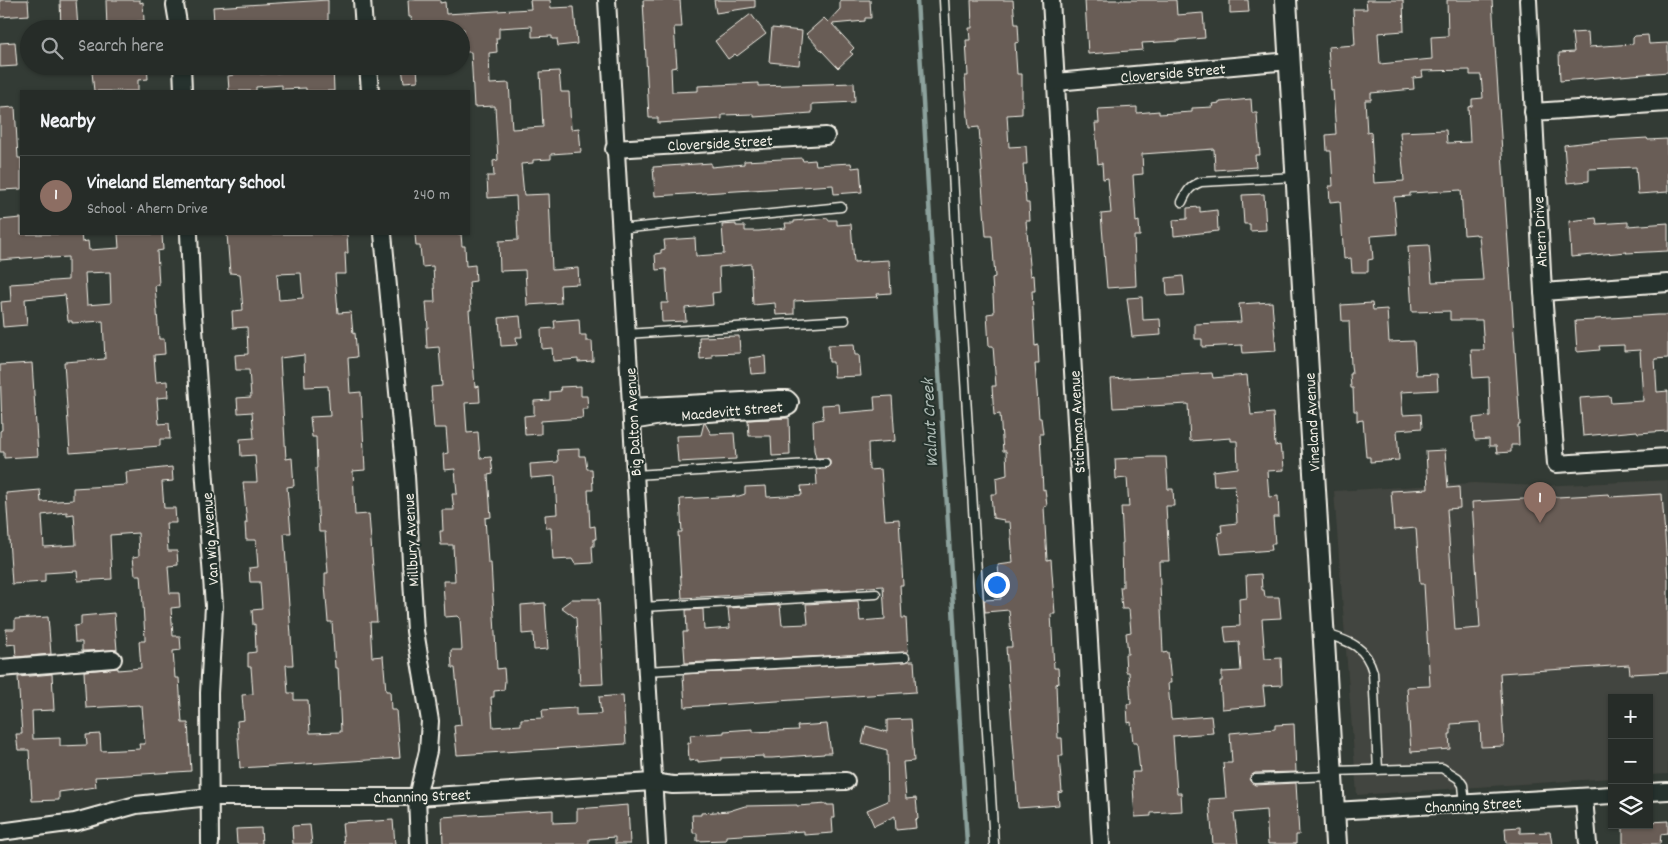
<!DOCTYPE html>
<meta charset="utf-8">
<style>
:root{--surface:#262c28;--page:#323834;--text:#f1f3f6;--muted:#a4a7a8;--line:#424845;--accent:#e69b98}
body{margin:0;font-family:Dekko,sans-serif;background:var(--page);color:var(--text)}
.controls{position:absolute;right:15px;bottom:15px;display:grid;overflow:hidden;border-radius:0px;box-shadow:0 1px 4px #0004}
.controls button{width:45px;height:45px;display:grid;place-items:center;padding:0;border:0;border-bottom:1px solid var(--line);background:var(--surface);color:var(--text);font:25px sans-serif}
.you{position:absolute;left:996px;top:584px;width:18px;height:18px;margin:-12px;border:4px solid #fff;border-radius:50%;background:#1a73e8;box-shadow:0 0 0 8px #1a73e833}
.badge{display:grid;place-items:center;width:32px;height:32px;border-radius:50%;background:var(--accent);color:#fff;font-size:16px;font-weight:700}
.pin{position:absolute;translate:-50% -41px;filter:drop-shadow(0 1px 2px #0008)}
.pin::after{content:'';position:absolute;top:26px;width:18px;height:15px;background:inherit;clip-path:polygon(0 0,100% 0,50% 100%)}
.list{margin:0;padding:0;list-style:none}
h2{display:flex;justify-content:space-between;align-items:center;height:65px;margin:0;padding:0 20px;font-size:21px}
h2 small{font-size:16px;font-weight:400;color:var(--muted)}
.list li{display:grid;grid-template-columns:32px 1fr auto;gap:15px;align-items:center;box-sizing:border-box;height:80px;padding:0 20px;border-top:1px solid var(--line)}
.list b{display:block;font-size:19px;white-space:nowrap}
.list p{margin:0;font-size:16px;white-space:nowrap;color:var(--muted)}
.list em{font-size:16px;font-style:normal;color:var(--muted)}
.icon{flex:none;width:28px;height:28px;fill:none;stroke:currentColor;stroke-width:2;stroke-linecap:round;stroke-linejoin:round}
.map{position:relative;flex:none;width:1668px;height:844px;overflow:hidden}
.search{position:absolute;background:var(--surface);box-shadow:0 1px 4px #0004;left:20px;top:20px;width:450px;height:55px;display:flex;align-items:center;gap:12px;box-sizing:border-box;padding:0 18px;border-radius:28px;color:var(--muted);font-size:19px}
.panel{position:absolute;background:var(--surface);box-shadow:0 1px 4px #0004;left:20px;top:90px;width:450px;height:145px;border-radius:0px}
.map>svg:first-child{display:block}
.built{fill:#43453f}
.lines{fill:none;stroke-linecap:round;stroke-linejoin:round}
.stream{stroke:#8ca19c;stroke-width:4.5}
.building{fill:#695d57;stroke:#f4f1e8;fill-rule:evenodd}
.service-casing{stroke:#f4f1e8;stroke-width:11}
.minor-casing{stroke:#f4f1e8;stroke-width:20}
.tertiary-casing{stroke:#f4f1e8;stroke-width:24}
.service{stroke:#26332d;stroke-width:8}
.minor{stroke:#26332d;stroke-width:16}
.tertiary{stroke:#26332d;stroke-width:20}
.labels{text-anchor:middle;stroke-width:4;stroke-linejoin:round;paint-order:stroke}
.street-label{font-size:16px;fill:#f4f1e8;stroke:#26332d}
.water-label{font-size:18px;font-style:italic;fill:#aebbb5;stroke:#26332d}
</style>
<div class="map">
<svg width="1668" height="844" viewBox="0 0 1668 844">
<rect width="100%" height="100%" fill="#333b35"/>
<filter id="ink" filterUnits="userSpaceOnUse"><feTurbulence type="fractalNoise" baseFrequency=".02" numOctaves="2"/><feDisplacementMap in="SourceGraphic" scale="10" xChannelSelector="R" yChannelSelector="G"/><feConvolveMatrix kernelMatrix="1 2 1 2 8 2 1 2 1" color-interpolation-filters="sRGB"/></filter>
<g filter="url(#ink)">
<polygon class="built" points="1668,480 1668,774 1649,775 1649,698 1612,698 1612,778 1357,795 1334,491 1474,483 1540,486"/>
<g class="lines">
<polyline class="stream" points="917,0 967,844"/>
</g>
<g class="building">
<polygon points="0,0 28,0 29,15 0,17"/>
<polygon points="60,0 76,0 78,29 61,29"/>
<polygon points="106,0 140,0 140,3 143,2 144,21 126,22 126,29 107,29"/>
<polygon points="328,0 328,28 278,29 277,20 251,22 251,29 216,29 214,23 213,7"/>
<polygon points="408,0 440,0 440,3 445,2 446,14 531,9 530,0 550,0 551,8 574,7 577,44 558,46 557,39 552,39 552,36 532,37 532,26 499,28 499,38 496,38 497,52 489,53 490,84 509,83 512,129 543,127 540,72 559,71 561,92 569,92 571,129 579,128 581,152 551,154 551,159 533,160 533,163 521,164 524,195 549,194 552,270 578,268 579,284 560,285 561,303 527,305 525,270 500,271 499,241 518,240 516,196 488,198 487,176 494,176 493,161 498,160 495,106 474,107 471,52 465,52 464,29 413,29 412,17 409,17"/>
<polygon points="643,0 680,0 682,27 674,27 677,67 671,68 672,92 698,91 698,86 758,83 758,86 854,83 855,102 812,104 812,113 754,117 754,114 722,115 722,119 658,123 658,118 649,118"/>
<polygon points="714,0 755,0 755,7 716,13"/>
<polygon points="840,0 870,0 871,18 865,18 865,21 832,24 854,48 850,52 853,54 838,68 806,34 824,18 828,22 840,9"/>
<polygon points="971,0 1013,0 1015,24 1018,24 1019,42 1015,43 1017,74 1022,74 1022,114 1007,115 1009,147 1026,146 1027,164 1023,164 1026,203 1029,203 1030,221 1026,221 1031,276 1034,275 1035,291 1032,291 1035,346 1038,345 1039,364 1035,364 1039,418 1041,418 1043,434 1040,434 1043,490 1045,489 1047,506 1044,507 1047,560 1051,559 1055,614 1051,614 1054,668 1058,668 1059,683 1056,684 1058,738 1062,738 1063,756 1059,756 1062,792 1058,793 1059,805 1018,808 1006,647 1012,647 1009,610 985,612 984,600 1001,599 998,565 1013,563 1010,522 1004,522 1004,520 993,518 991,494 997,494 996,478 1007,475 1006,451 1003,451 1000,414 994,415 992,386 996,386 993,346 989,346 987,314 994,313 992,278 995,277 992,236 986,236 981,172 982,172 979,127 969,128 966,94 965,76 968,76 966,40 970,40 969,28 972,28"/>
<polygon points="1085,0 1176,0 1177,15 1203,13 1205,38 1179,40 1179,41 1142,43 1143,50 1088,54"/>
<polygon points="1230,0 1248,0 1249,12 1230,13"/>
<path d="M1366,0H1403L1404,31L1378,33L1380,64L1432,59L1431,37L1448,36L1447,0H1492L1520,425H1518L1519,445H1511V452L1497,453L1496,446H1489V439L1475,440L1474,438L1473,418L1490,416L1489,377L1473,378L1471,350H1484L1482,320H1450V311L1412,312L1408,246L1429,245L1432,282L1483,280L1479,235H1476V234L1464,235L1461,190L1410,193V196L1394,197L1397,234L1371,236L1373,259L1368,260V272H1352L1351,258L1344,259L1340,201L1330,202L1329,186H1333L1331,151H1327L1326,135L1336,134L1333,90H1331L1328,47L1355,45L1353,9H1367ZM1470,70V75H1481L1483,98L1472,99V106L1468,107L1470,142L1447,143L1446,130L1400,132L1404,181L1374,183L1371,132L1367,133L1365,100H1371V93L1414,89L1413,78L1423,77L1422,71Z"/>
<polygon points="751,14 766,34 737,56 735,54 728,59 715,41"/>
<polygon points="772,28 802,31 799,65 769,62"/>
<polygon points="1588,32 1589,47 1633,44 1633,38 1635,36 1648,35 1649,44 1668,43 1668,72 1560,81 1559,53 1574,52 1572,33"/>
<polygon points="15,42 17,66 0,67 0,43"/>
<polygon points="99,66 147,66 148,79 138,80 138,91 94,91 92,72 99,71"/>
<polygon points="233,66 260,66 260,74 289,72 289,66 333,66 334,91 306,91 306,88 282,89 282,85 256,87 256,91 229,91 228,76 234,75"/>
<polygon points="417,67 418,81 404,82 402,68"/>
<polygon points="1251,99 1252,113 1257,113 1258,131 1260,155 1255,155 1256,167 1215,170 1214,149 1142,154 1143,174 1133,175 1136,222 1139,221 1140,236 1134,236 1136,286 1107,288 1101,214 1111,213 1108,178 1103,179 1102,163 1098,164 1095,123 1099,123 1098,109 1137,107 1137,113 1159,111 1159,114 1192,112 1192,108 1213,107 1212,104 1220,103 1220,102"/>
<polygon points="15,107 18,158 21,158 21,189 0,190 0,108"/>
<polygon points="1647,138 1648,140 1667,139 1668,192 1638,194 1636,167 1589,169 1589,181 1567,183 1564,145 1598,141"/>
<polygon points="802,158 803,161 815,160 816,165 851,163 852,168 860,167 862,192 834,194 833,185 655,196 653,167 711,163 711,167 744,164 744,161"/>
<polygon points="1264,194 1266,230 1250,231 1250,224 1244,224 1242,195"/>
<polygon points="1200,207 1200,212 1217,210 1218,231 1174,236 1173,220 1187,219 1187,208"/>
<path d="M21,218V234H81L82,242L88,241L89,250L119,248L118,234H162L163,250L157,251L159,285H155L159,339H164L165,354L154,355L156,382L167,381L168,397L157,398L159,424L169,423L170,439H160V446L70,453L64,362L105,359L103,321L72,323V321H68L65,295L25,299L27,325L3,327L1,302L11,301L10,284L68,280V257L50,258V256L0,260V220ZM110,272L111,303L87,305L85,273Z"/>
<polygon points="828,218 828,220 837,220 837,225 851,224 854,262 889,260 891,293 877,294 878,297 794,301 794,314 776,315 775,303 753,305 751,264 719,267 720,292 712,293 713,305 685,308 686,321 662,322 661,303 668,303 666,269 656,270 655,254 661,253 661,250 665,249 664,240 695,238 696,256 724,254 722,225 736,224 736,226 745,226 745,231 759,231 786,228 785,223 794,223 794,221"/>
<polygon points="1596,218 1597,224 1628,222 1628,226 1668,223 1668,251 1626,253 1627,252 1571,257 1569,221"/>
<path d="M227,234H347L348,253H345L346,274H335L338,313L351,312L353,334L355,333L357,357L348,358L350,393L361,392L365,470L353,471L355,515L369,514L377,622H370L372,657L383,656L386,691H390L391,710H396L400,758L240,768L237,721L244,720L242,695L253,694L251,667H248V653L256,652L255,624L253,625L252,610L262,609L260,582H250L249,568L258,567L256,540H246L245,523H247L243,482H257L255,455L241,456L240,439L254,438L252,412L238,413L237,398L251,397L249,370H236L235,355L248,354L247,327L233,328L232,311L243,310L240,274L230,273ZM301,273L303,298L279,300L277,274ZM304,355L305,387L328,386L330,416L310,417L312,437H316L317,468H316L319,532H325L328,573H325V585L328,622H332L335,668H338L341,732L310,733L308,700H294V693H288L286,665H293L284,533H291L287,487L294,486L292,458L286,459L280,358Z"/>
<polygon points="415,234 461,234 462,246 465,246 466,266 475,265 476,281 469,282 471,310 469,310 475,387 479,386 480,402 465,403 467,433 478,432 480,458 491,457 493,474 488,475 491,517 485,518 488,563 491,563 497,669 504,668 505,681 504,690 494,691 494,697 491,697 493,727 521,725 521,719 543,718 542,710 576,708 576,715 601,714 599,697 623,695 626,744 457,755 454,726 461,725 455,668 452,668 451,650 462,650 460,618 458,616 445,617 443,581 455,581 453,545 441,545 440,531 443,531 442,510 454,510 452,494 457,494 455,469 444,470 443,454 448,453 446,428 434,428 431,387 442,386 439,347 427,348 426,328 428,328 426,302 435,302 433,266 422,267 420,246 416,246"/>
<polygon points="1183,276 1185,295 1167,296 1166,278"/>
<polygon points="1142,297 1143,320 1160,319 1161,335 1132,337 1127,298"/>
<polygon points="1272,302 1276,351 1243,353 1242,345 1202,347 1202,339 1195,339 1195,324 1241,322 1239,304"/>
<polygon points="1372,303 1373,310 1387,309 1389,342 1414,341 1416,375 1437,374 1438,390 1401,392 1403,415 1421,414 1422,428 1397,430 1399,460 1370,462 1370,457 1366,457 1363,420 1357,421 1357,411 1354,411 1353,388 1351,388 1350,374 1352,374 1351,365 1349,321 1342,321 1341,305"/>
<polygon points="1658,315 1668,315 1668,358 1655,359 1657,392 1668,391 1668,431 1638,433 1637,431 1583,436 1580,398 1610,396 1611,403 1643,401 1640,350 1624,351 1624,345 1599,346 1600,350 1577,352 1575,321 1595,320 1595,319"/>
<polygon points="520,316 522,337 516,337 517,345 501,346 499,318"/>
<polygon points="579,319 580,335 586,335 586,341 592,341 593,361 578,362 578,359 553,361 552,348 542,349 541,329 555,328 554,321"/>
<polygon points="739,336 740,353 712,354 712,358 700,359 699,337"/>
<polygon points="854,344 855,355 859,355 861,376 834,377 833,362 829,362 828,345"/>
<polygon points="765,356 766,373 751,374 749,358"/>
<polygon points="32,363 38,456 4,458 4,452 0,452 0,431 2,430 0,365"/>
<polygon points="1212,373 1213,378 1247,375 1251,415 1273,413 1275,446 1280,445 1281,454 1283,454 1284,470 1267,471 1269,497 1278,496 1279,517 1273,517 1275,544 1271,544 1272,550 1221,554 1218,533 1222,532 1221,525 1237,523 1235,485 1214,486 1213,471 1238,468 1237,441 1231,441 1231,438 1190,441 1188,404 1113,408 1111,379"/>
<polygon points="581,386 581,396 587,396 588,409 582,409 583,418 541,421 541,434 525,435 524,416 534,415 534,401 550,400 550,392 561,391 560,387"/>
<polygon points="892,396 895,441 868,443 869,470 881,469 885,520 899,519 903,585 900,585 902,618 906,618 908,652 685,663 683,632 687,632 686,610 703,609 704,630 730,628 728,608 780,605 782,625 808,624 806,604 858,601 860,621 885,619 883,586 857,588 858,589 682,598 678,532 682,532 680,499 739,496 745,494 745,487 766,486 767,497 802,495 801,486 817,485 816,469 826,469 830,465 830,460 827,458 816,458 814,450 813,421 823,419 822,405 839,404 840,413 875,410 874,397"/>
<polygon points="789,418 790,455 772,456 771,436 749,436 748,420"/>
<polygon points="704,423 705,423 711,434 734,433 736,459 678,462 676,436 701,435"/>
<polygon points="579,449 579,456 585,456 587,469 592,469 593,490 588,490 590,527 595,526 596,539 594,539 594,546 592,546 593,563 575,564 572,559 553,560 551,528 546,528 545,515 557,514 555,476 531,478 530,464 558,462 557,450"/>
<polygon points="1445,450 1448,488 1459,487 1460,508 1447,509 1455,630 1480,628 1472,502 1609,494 1610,497 1662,494 1668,580 1668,672 1630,674 1629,665 1500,673 1504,746 1481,747 1480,722 1451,724 1451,734 1449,734 1450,749 1411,752 1407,687 1430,686 1424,584 1420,584 1416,528 1394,530 1391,491 1428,489 1426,451"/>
<polygon points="1152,457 1166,457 1168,489 1173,489 1174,506 1166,506 1169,561 1159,561 1163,653 1168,652 1171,683 1168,683 1171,719 1211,716 1213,733 1173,736 1177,793 1181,793 1182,811 1151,813 1151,816 1135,817 1132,772 1140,772 1137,743 1133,743 1131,722 1128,723 1127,704 1131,704 1129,672 1126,672 1125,654 1128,654 1126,633 1131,632 1129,609 1122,609 1120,587 1123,587 1122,543 1123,543 1121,507 1129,507 1127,478 1116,479 1115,459"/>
<path d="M172,467L173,481L162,482L164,508H175L176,523H166L168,551H177L178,565L168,566L170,593H179L180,607L171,608L173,636H180L181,650L173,651L175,678H179L182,723H188L191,771L95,777L96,787L59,792V800L32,801L29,750H18L16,734H22L18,677L52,674L54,710L32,711L33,739L60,738V746L87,745L86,735L100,734L101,751L140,749L139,744H145L142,706H140V705L86,708L84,671L118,668V670L141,668L139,641H145V638L142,588L141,575H135L133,557L139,556L138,533L110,535L112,579L78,581L77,571L45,573V582L12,584L6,493L40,490L41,502L73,500V488L127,485L126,472ZM67,512V515L74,514L76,545L44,547L42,515Z"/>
<polygon points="1261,574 1262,590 1264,590 1265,597 1279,597 1281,618 1262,619 1265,659 1281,658 1282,685 1263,686 1265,705 1222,709 1220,681 1222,681 1222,672 1241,671 1239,642 1226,643 1224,627 1240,626 1239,599 1247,598 1246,575"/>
<polygon points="572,599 599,599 603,684 580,685 576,618 561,607"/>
<polygon points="545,603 548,649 534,650 533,633 522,634 521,605"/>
<polygon points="114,613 117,650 82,651 82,642 75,642 74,626 81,625 81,616"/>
<polygon points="48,617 51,654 16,657 15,644 7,645 6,629 15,629 15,619"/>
<polygon points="909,661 914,661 916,692 685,707 683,675 685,674"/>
<polygon points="911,719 914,761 903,762 906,799 916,798 918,819 915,820 916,828 896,830 895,816 874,826 867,810 888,801 887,750 862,743 866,726 887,732 887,720"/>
<polygon points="827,724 831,753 824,753 824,754 772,758 763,758 763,756 721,758 721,760 698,762 698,760 689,761 688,743 691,743 690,735 724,733 724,731 753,729 753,732 798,730 797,726"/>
<polygon points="1294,724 1296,772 1255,773 1252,775 1249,779 1251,782 1255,785 1296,783 1299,835 1296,835 1296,844 1268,844 1266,810 1234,813 1238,844 1213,844 1209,799 1226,798 1223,763 1232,763 1230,733 1275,729 1275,725"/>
<polygon points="827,804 827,805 834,805 835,818 832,818 833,833 804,835 804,831 726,836 726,840 697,841 697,833 693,833 692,815 701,815 701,813 729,811 745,806 797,805 797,806"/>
<polygon points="628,805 630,844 615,844 615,837 589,839 589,844 443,844 442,817 553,810 553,823 577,822 577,809"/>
<polygon points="393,820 395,844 344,844 342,823"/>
<polygon points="1668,821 1668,833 1661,834 1660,844 1623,844 1623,825 1649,825 1650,822"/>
<polygon points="310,825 312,844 293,844 292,826"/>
<polygon points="1520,827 1520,833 1550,832 1552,844 1506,843 1505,828"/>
<polygon points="261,828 262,844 237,844 236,829"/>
</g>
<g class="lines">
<defs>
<g id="service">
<polyline points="944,0 958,268 994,844"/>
<path d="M1182,202C1187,191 1190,186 1201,182L1295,177"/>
<polyline points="619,229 841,207"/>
<polyline points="626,334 845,320"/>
<polyline points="635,475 825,463"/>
<polyline points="642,607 876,594"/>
<path d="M1326,634C1349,641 1366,646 1373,672L1378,770"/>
<polyline points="645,671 905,657"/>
<polyline points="1333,771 1442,768 1458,778 1463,785 1465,804"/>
<polyline points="1255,779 1332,776"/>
</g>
<g id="minor">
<polyline points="176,0 175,5 179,29"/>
<polyline points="362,0 364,29"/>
<polyline points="607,0 657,844"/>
<polyline points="1051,0 1101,844"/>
<polyline points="1528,0 1543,292 1556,464 1668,457"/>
<polyline points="182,66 183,91"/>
<polyline points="368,66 370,91"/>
<polyline points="1056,82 1290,61"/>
<polyline points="1533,112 1668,103"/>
<polyline points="614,149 826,136"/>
<polyline points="189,234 192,301 214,606 209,693 210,844"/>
<polyline points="383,234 406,476 415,631 430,721 428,751 417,797 419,844"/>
<polyline points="1543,292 1668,283"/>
<polyline points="631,407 779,399 787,399 790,402 789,406 785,408 661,416 632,421"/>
<polyline points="0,668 113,659"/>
<polyline points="1649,792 1668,791"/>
<polyline points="1584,798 1588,844"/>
<polyline points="1334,811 1612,795"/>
<polyline points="0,832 75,822 136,805 209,797 417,797 652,782 673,785 846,781"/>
</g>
<polyline id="tertiary" points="1286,0 1336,844"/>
</defs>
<use href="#service" class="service-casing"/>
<use href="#minor" class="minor-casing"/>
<use href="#tertiary" class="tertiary-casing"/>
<use href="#service" class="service"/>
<use href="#minor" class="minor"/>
<use href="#tertiary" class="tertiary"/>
</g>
</g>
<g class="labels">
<g class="street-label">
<text transform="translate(1173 72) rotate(-5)" y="6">Cloverside Street</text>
<text transform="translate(720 142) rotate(-3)" y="6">Cloverside Street</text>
<text transform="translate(1539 232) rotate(-93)" y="6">Ahern Drive</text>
<text transform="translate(732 410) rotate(-5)" y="6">Macdevitt Street</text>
<text transform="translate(632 422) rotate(-93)" y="6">Big Dalton Avenue</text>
<text transform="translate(1076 422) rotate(-93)" y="6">Stichman Avenue</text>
<text transform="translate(1311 422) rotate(-93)" y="6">Vineland Avenue</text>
<text transform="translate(209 539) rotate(-94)" y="6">Van Wig Avenue</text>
<text transform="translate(410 540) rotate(-93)" y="6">Millbury Avenue</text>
<text transform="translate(422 795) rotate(-2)" y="6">Channing Street</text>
<text transform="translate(1473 804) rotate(-3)" y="6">Channing Street</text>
</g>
<g class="water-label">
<text transform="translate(929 423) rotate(-93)" y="6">Walnut Creek</text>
</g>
</g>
</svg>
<div class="controls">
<button>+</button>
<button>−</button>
<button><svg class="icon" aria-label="layers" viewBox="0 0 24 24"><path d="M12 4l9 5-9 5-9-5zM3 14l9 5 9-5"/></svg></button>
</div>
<div class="you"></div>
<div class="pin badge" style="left:1540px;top:523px;background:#8d6e63">1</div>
<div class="search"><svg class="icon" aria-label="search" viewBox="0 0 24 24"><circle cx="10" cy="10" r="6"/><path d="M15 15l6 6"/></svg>Search here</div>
<section class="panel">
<h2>Nearby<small></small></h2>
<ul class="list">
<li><span class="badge" style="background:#8d6e63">1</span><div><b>Vineland Elementary School</b><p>School · Ahern Drive</p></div><em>240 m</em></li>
</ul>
</section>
</div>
